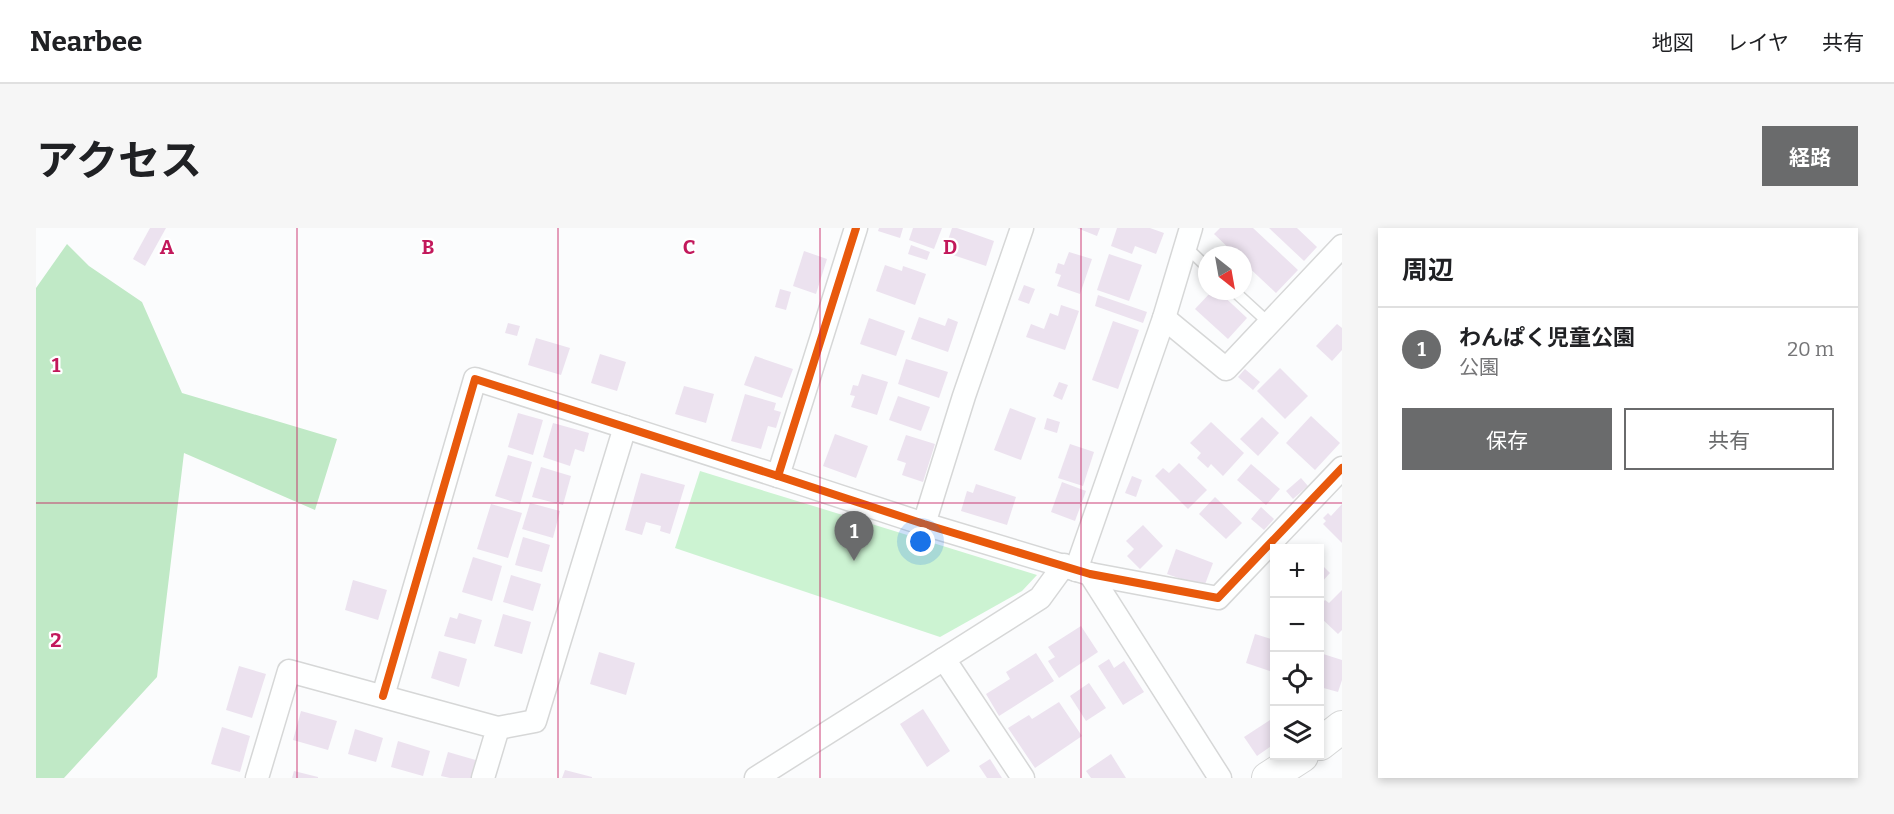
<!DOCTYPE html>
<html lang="ja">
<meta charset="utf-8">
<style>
:root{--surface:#fff;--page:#f6f6f6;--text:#202124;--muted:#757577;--line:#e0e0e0;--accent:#6a6b6c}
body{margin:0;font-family:Bitter,"Noto Sans JP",serif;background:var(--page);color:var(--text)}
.controls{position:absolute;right:18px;bottom:18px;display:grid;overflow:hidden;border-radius:0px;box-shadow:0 3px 9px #0003}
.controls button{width:54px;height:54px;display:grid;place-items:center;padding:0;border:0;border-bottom:2px solid var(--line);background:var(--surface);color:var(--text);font:30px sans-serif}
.compass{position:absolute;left:1162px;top:18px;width:54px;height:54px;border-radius:50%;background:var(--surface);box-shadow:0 3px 9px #0003;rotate:149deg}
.you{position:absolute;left:885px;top:314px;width:21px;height:21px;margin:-15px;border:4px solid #fff;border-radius:50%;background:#1a73e8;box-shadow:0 0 0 9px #1a73e833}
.badge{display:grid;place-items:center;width:39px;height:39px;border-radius:50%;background:var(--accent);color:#fff;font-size:20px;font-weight:700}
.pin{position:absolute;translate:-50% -50px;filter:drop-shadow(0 2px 3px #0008)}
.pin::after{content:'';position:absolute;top:32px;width:21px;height:18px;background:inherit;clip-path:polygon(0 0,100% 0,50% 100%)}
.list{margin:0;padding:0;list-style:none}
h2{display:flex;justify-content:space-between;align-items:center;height:78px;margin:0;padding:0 24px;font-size:26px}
h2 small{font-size:20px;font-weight:400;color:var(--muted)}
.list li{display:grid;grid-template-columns:39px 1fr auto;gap:18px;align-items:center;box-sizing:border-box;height:84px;padding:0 24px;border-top:2px solid var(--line)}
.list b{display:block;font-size:22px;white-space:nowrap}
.list p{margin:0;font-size:20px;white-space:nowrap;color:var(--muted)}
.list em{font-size:20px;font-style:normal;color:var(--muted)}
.actions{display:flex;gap:12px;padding:18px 24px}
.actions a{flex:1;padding:14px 0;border:2px solid var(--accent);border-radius:0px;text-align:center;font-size:21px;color:var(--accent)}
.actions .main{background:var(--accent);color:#fff}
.icon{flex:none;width:33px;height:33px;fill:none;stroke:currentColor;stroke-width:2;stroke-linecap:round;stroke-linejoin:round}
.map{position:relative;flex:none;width:1306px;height:550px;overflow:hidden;border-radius:0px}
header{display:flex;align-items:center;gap:36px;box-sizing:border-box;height:84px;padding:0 30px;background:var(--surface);border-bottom:2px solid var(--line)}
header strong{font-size:28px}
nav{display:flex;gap:33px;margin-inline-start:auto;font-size:21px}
.intro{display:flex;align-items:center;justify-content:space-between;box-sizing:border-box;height:144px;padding:0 36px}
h1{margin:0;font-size:42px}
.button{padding:15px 27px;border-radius:0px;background:var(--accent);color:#fff;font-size:21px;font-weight:700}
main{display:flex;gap:36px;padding:0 36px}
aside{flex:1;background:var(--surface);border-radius:0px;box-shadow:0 3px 9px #0003}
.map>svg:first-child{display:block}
.green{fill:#ccf3d2}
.forest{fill:#c0e9c6}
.building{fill:#ece2ef}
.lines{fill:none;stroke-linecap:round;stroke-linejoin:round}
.lane-casing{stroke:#d6d7d7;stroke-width:13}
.street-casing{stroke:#d6d7d7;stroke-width:25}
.secondary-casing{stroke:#d6d7d7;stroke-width:34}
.lane{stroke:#feffff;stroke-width:10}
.street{stroke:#feffff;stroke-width:22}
.secondary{stroke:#feffff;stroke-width:32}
.cycleway-casing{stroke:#fff;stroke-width:11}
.cycleway{stroke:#e8590c;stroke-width:8}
.grid{fill:none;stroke:#c2185b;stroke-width:1.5;stroke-opacity:0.55}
.grid-label{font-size:20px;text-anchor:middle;font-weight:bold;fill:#c2185b;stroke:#fff;stroke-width:4.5;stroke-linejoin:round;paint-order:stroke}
</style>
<header>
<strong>Nearbee</strong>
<nav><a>地図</a><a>レイヤ</a><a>共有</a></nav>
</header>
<div class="intro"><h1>アクセス</h1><a class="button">経路</a></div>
<main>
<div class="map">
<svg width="1306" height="550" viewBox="0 0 1306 550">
<rect width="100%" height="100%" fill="#fbfcfd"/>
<polygon class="green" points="664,243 1001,347 986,363 904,409 639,320"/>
<polygon class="forest" points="31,16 53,38 106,74 146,165 301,211 279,282 148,225 121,449 28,550 0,550 0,60"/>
<g class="building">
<polygon points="114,0 130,0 109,38 97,31"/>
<polygon points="843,0 867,0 864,10 842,3"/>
<polygon points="877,0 906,0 898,21 873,12"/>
<polygon points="916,0 921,0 958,13 950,38 908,24"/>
<polygon points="1041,0 1064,0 1061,8"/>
<polygon points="1081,0 1114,0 1128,5 1120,26 1099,18 1096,26 1075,18"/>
<polygon points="1184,0 1217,0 1262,42 1240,65 1207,34 1207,27 1200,27 1178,6"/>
<polygon points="1233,0 1261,0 1281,19 1268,33"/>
<polygon points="875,17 894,24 891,32 872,26"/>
<polygon points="768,23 791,31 780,66 757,58"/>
<polygon points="1033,24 1056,31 1044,66 1021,58 1025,47 1019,45 1022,35 1028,37"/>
<polygon points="1073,26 1106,37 1093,73 1061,62"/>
<polygon points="849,37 866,43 867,38 890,46 879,77 840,63"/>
<polygon points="988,57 999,61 993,76 982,72"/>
<polygon points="744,61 755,64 750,82 739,79"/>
<polygon points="1176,63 1182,63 1211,90 1192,111 1159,81"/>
<polygon points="1062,67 1111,84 1107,95 1059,78"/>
<polygon points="1025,77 1043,83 1029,122 990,109 995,96 1008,101 1014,85 1022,88"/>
<polygon points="883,89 909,98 912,90 922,94 912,124 875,111"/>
<polygon points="833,90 869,103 860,128 824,116"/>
<polygon points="1077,93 1103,102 1082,161 1056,152"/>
<polygon points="472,95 484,98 481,108 469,105"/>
<polygon points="1301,96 1306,100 1306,122 1296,133 1280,118"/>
<polygon points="500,110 534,120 525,147 492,137"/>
<polygon points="564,126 590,134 581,163 555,155"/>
<polygon points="719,128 757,141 746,170 708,157"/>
<polygon points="870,131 912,144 903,170 862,156"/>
<polygon points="1244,140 1272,168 1249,191 1221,163"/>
<polygon points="1209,141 1224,154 1217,162 1202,149"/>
<polygon points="826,146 852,154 841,187 815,179 819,168 814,167 817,157 822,158"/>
<polygon points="1023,154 1032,157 1026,172 1017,168"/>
<polygon points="648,158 678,166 670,195 639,186"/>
<polygon points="709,166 740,175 738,182 745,184 740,200 732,198 725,221 695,213"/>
<polygon points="862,168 894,179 885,203 853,192"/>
<polygon points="974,180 1000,190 985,232 958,222"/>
<polygon points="482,185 507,192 497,227 472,219"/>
<polygon points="1275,188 1304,215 1279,242 1250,215"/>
<polygon points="1226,189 1243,205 1222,228 1204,211"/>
<polygon points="1011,190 1024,194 1021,205 1008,201"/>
<polygon points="1175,194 1208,225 1187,248 1175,236 1172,240 1161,230 1165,225 1154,215"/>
<polygon points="517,195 553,205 548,224 539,221 534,238 507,229"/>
<polygon points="799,206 832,218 820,250 787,238"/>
<polygon points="870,207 899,216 887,254 866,247 870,235 861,232"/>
<polygon points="1034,216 1058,224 1047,258 1022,250"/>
<polygon points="472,227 496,234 484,276 459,268"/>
<polygon points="1143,235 1171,262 1152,281 1119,248 1127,240 1133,245"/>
<polygon points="1215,236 1244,261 1230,277 1201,252"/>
<polygon points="505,239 535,248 527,277 496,269"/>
<polygon points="605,245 649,257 634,306 624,303 625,298 610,294 606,307 589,302"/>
<polygon points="1096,248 1106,252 1100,269 1089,265"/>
<polygon points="1265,250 1272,258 1257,271 1250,263"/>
<polygon points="1026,254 1050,263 1039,293 1015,284"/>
<polygon points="940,256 980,269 971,297 925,283 931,263 937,265"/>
<polygon points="1179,269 1206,295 1190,311 1163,286"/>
<polygon points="494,275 524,283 517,310 486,301"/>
<polygon points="455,276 486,285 472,330 441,321"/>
<polygon points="1306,276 1306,315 1287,296 1290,293 1287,290 1292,285 1295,288"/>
<polygon points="1225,279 1238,291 1228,302 1215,291"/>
<polygon points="1107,297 1127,318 1104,341 1091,328 1098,321 1090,313"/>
<polygon points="487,309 514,317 506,344 479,337"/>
<polygon points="1140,321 1177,335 1168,359 1131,346"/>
<polygon points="437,329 466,338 456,373 426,364"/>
<polygon points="1284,335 1294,345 1284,356"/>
<polygon points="475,347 505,356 497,383 467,374"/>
<polygon points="317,352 351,362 342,392 309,382"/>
<polygon points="1306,362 1306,402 1302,406 1284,389 1284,384 1287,381 1284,377 1289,372 1293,375"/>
<polygon points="423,385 446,392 439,416 408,408 414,389 421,391"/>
<polygon points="467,386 495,394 486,426 458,418"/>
<polygon points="1045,398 1062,424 1023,450 1012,433 1019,429 1012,419"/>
<polygon points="1219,406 1238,412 1238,455 1234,453 1237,444 1210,435"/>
<polygon points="403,423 431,431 423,459 395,450"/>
<polygon points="563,424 599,435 590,467 554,456"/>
<polygon points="1000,425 1018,453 963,488 950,466 974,451 970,444"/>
<polygon points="1284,425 1306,432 1306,452 1302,464 1284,459"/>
<polygon points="1073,431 1078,440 1088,433 1108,464 1087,477 1062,438"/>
<polygon points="203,438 230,446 216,490 190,482"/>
<polygon points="1053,455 1070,480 1050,493 1034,468"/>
<polygon points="1023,474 1046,508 999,540 972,500 993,487 996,491"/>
<polygon points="887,481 914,523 891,539 864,496"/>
<polygon points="265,483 301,493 292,522 257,512"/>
<polygon points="1237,490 1238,493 1238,516 1221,528 1208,509"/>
<polygon points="186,499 214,508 204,544 175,536"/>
<polygon points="319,501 347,510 340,534 312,526"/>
<polygon points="362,513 394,523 387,548 355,539"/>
<polygon points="412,524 443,533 438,550 414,550 405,548"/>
<polygon points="1075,526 1090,550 1055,550 1050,543"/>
<polygon points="954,531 966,550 951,550 943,538"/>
<polygon points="529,542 556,549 556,550 526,550"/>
<polygon points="258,543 282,549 282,550 256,550"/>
</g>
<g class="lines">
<defs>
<g id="lane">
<polyline points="1149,18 1171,39"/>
<polyline points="1198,63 1233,95"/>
</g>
<g id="street">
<polyline points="820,0 742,248 888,296 1054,346 1182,370 1306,240"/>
<polyline points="1128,90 1190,141 1306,18"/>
<polyline points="888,296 928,168 986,0"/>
<polyline points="1040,342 1128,90 1155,0"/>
<polyline points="1054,346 1184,550"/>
<polyline points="908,431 987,550"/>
<polyline points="347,468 439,151 742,248"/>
<polyline points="462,500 499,493 589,199"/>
<polyline points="221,550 253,443 462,500 447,550"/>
<polyline points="720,550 1004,370 1028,337"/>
</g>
<g id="secondary">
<polyline points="1284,516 1306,499"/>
<polyline points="1232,550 1266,528"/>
</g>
</defs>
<use href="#lane" class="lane-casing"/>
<use href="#street" class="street-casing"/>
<use href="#secondary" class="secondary-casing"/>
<use href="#lane" class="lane"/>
<use href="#street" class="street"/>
<use href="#secondary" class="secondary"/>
<defs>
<g id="cycleway">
<polyline points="820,0 742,248 888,296 1054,346 1182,370 1306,240"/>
<polyline points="347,468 439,151 742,248"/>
</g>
</defs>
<use href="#cycleway" class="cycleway-casing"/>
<use href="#cycleway" class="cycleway"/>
</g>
<path class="grid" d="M261,0V550M522,0V550M784,0V550M1045,0V550M0,275H1306"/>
<g class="grid-label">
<text x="131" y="26">A</text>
<text x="392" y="26">B</text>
<text x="653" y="26">C</text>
<text x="914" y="26">D</text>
<text x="20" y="144">1</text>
<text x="20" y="419">2</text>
</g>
</svg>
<div class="controls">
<button>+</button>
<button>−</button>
<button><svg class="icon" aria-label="locate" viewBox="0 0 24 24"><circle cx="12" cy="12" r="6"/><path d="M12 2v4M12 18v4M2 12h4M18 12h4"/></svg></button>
<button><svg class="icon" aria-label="layers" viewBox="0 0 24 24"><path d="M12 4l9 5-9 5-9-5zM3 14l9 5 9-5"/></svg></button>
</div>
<svg class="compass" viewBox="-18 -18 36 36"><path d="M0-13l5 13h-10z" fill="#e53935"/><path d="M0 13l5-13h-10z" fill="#757577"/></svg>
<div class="you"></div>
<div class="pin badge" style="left:818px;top:333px">1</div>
</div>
<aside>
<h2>周辺<small></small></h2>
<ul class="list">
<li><span class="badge">1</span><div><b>わんぱく児童公園</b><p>公園</p></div><em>20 m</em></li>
</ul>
<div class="actions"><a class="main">保存</a><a>共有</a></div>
</aside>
</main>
